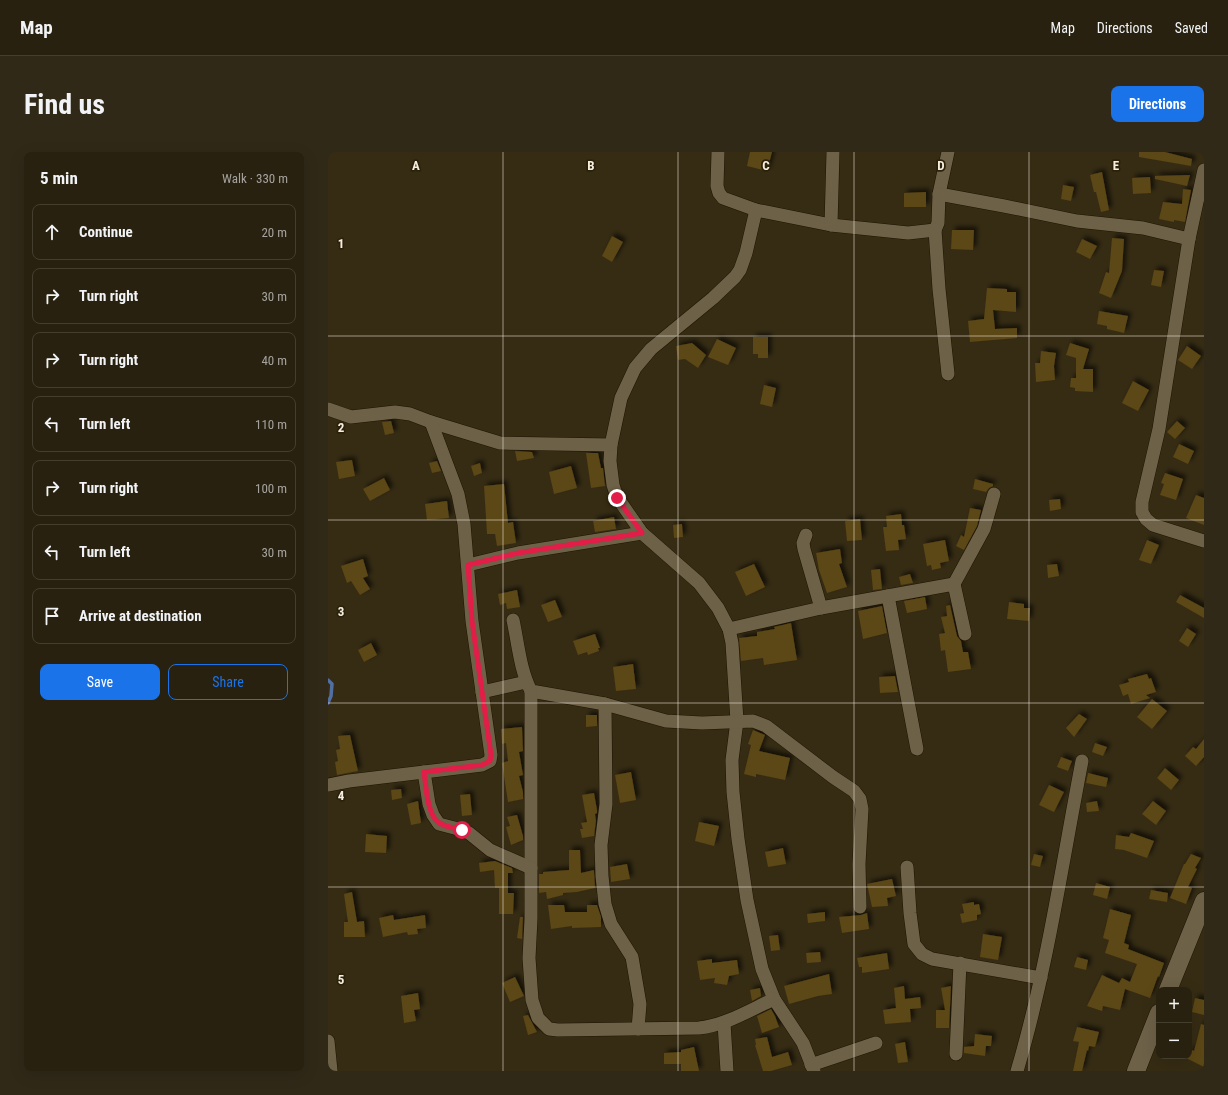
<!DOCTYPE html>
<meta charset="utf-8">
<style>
:root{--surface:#28210f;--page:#302918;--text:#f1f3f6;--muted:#a5a39e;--line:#443e2f;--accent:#1a73e8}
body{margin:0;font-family:"Roboto Condensed",sans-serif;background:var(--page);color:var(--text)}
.controls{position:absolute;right:12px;bottom:12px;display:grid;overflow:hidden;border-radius:8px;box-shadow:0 4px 16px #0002}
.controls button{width:36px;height:36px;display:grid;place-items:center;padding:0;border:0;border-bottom:1px solid var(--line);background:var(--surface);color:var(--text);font:20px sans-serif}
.stop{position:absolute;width:12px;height:12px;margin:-9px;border:3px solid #e11d48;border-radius:50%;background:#fff}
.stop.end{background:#e11d48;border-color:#fff;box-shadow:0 1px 4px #0008}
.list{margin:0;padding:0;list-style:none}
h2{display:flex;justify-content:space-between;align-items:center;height:52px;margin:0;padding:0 16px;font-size:17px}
h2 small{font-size:13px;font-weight:400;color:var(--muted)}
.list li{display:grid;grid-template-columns:26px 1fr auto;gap:12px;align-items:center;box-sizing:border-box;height:56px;margin:0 8px 8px;padding:0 8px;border:1px solid var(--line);border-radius:8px}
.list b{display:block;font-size:15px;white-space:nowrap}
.list em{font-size:13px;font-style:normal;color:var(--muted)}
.actions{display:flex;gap:8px;padding:12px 16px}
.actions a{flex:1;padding:9px 0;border:1px solid var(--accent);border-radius:8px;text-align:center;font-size:14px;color:var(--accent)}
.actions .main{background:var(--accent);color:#fff}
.icon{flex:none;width:22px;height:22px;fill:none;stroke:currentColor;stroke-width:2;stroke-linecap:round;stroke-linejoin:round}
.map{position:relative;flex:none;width:876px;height:919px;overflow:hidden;border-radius:8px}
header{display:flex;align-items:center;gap:24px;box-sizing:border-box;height:56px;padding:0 20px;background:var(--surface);border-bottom:1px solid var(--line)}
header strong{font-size:19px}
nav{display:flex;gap:22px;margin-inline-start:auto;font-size:14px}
.intro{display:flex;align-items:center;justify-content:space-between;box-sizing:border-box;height:96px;padding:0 24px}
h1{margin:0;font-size:28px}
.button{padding:10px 18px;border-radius:8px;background:var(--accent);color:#fff;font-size:14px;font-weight:700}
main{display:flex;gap:24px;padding:0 24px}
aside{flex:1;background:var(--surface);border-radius:8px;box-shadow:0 4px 16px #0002}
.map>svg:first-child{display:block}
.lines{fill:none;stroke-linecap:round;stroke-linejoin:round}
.stream{stroke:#526fa3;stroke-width:3.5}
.building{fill:#5b4615;filter:url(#shadow)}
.street-casing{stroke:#1e1400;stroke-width:14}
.secondary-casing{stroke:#1e1400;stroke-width:19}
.street{stroke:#6d6148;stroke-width:13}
.secondary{stroke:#6d6148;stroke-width:18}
.route{stroke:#e11d48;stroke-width:5}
.grid{fill:none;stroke:#f6efe1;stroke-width:1;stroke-opacity:0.55}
.grid-label{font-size:13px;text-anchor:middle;font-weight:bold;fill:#f6efe1;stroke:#2c220a;stroke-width:3.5;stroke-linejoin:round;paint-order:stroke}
</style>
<header>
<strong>Map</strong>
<nav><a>Map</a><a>Directions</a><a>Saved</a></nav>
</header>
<div class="intro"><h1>Find us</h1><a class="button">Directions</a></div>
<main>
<aside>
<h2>5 min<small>Walk · 330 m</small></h2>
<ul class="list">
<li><svg class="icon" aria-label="ahead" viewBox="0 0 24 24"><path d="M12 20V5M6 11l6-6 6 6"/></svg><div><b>Continue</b></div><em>20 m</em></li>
<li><svg class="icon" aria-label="right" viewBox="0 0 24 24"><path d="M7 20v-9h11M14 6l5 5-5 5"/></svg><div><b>Turn right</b></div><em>30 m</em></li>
<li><svg class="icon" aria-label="right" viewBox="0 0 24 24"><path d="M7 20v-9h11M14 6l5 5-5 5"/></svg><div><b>Turn right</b></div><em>40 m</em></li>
<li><svg class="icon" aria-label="left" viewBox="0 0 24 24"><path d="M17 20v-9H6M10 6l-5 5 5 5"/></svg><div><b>Turn left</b></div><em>110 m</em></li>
<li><svg class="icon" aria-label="right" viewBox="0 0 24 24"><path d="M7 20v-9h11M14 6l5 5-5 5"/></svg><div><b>Turn right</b></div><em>100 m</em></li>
<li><svg class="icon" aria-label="left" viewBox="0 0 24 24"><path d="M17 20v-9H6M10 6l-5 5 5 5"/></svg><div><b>Turn left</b></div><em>30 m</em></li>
<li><svg class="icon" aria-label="arrive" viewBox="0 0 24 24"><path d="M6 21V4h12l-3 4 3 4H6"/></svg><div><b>Arrive at destination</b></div></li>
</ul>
<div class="actions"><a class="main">Save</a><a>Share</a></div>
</aside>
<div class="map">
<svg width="876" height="919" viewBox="0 0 876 919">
<defs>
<filter id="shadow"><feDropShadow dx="3.5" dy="-3.5" stdDeviation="2" flood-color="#0009"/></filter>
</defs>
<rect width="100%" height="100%" fill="#362c14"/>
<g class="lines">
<polyline class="stream" points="0,528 4,532 3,544 0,551"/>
</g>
<g class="building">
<polygon points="422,0 444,0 439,19 419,14"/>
<polygon points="811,0 837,0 864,7 863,14 811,5"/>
<polygon points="774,20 781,58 773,60 768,40 766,40 762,23"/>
<polygon points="862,23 859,34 827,27 827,24"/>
<polygon points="822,25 823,41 805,42 804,26"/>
<polygon points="735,33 746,35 743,49 733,47"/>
<polygon points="855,37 863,38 857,70 846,68 846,70 831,67 835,50 854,52"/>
<polygon points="598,40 598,55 576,55 576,41"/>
<polygon points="624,78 646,78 645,98 623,97"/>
<polygon points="284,84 295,90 284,110 274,104"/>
<polygon points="784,86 796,87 794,119 783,146 771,141 778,120 781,121"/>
<polygon points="754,87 769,94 762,107 748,100"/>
<polygon points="826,118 836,119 833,135 823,133"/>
<polygon points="659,136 679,137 679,140 688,140 688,160 665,158 667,177 689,176 689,186 642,190 640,169 656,167"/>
<polygon points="771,159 800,164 796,181 779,177 779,174 769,172"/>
<polygon points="425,185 440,185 440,206 430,206 430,202 425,202"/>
<polygon points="389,187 408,196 400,213 380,205"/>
<polygon points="364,191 378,203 370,216 357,207 350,208 348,194"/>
<polygon points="742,191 761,197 755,217 765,217 765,240 747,239 747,236 742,235 743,226 748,226 748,206 738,203"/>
<polygon points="859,194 873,204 864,217 850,208"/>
<polygon points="713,199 728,201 726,214 727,228 708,230 707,211 712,211"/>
<polygon points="805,229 821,238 810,259 794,251"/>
<polygon points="436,233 448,236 444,255 432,252"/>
<polygon points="63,269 66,281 57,283 54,270"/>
<polygon points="849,269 857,276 847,287 839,280"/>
<polygon points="851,292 866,299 860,312 845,305"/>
<polygon points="187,299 204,300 206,306 189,309"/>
<polygon points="258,301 270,301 273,316 275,316 277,334 263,336"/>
<polygon points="24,308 27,324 11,327 8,310"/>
<polygon points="109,309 113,319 104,321 101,311"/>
<polygon points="152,311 154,321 146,324 143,314"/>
<polygon points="243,314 249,336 226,342 221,320"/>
<polygon points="837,321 855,327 848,348 832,343 836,332 833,331"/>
<polygon points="56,326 62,338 42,349 35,337"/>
<polygon points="647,327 665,332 665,334 661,336 658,340 645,337"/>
<polygon points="176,332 180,371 185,370 188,391 169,394 167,382 159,382 156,334"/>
<polygon points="868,343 876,346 876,373 858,366"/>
<polygon points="732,347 733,357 722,359 721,348"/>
<polygon points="119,349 121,366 99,368 97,352"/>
<polygon points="642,356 653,358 649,374 636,398 628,394 633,383 636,385"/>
<polygon points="573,362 574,373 576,373 578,387 570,388 571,398 558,399 555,375 559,375 558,364"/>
<polygon points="286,365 288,377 267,380 265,369"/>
<polygon points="532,367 534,388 519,389 517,369"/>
<polygon points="354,372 355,385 346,386 345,373"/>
<polygon points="617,388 621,409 612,411 613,416 604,418 603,413 599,414 595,392"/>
<polygon points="819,388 831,393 823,412 811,408"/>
<polygon points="512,397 514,411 511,412 519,435 499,441 491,418 488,401"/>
<polygon points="35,407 40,424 35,426 42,437 32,443 23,429 19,431 13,414"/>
<polygon points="426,412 437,435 418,444 407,420"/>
<polygon points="729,412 731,424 720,426 719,413"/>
<polygon points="552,417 554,437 545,438 543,418"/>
<polygon points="582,422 585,431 573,433 571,425"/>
<polygon points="189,438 192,455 179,457 178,451 172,453 170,442"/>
<polygon points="852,443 876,456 876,466 848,450"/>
<polygon points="597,445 599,457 579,461 576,449"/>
<polygon points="227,448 234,465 220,470 213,453"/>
<polygon points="681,450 696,452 696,456 702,456 701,469 679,467"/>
<polygon points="622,453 629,484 633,489 635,500 640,500 643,517 620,520 617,498 613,499 611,482 617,481 613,465 619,464 618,454"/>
<polygon points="554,454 559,481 535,487 530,459"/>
<polygon points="463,471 469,508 436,513 435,506 413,509 411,486 429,484 429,480 447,477 446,475"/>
<polygon points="859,476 868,482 860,495 851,489"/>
<polygon points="267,482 272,496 270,496 271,499 260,503 259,500 250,503 245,489"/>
<polygon points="43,491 49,503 36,510 30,498"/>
<polygon points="305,512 308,537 288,539 285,515"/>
<polygon points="819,522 821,527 823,526 828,540 818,543 822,546 803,552 800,542 795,544 791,533 801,530 800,527"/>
<polygon points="567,524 570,540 552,541 551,525"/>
<polygon points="824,547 839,559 824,577 809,565"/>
<polygon points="751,562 759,567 746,585 738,576"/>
<polygon points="258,563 269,563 269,574 258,575"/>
<polygon points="194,575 195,599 191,600 195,623 191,624 195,640 195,647 180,650 174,611 180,609 178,591 174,592 173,577"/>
<polygon points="425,578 437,583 431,599 462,606 457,628 428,622 428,625 416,622 423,593 420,592"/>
<polygon points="22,583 30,619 9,623 7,610 10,609 8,598 12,597 10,584"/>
<polygon points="876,587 876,605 868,614 857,604 865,595 868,597"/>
<polygon points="767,591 779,595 775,604 764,600"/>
<polygon points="733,605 744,609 740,619 729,615"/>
<polygon points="837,616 851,628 843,638 829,626"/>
<polygon points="303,620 308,648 292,651 287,623"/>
<polygon points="760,621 780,626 778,635 758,631"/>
<polygon points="721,633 736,640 726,660 711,653"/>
<polygon points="73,637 74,646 64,648 63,638"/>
<polygon points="266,641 269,658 269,661 267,662 268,669 266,684 254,686 252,677 255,677 253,671 259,670 254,643"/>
<polygon points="142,642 144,663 134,664 132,643"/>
<polygon points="90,649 93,671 83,673 79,652"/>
<polygon points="769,649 771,659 759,660 758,651"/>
<polygon points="825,649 838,659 828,673 814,662"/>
<polygon points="189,663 195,684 195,688 183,693 178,675 182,674 179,665"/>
<polygon points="371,670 391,674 386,694 367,689"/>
<polygon points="803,681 826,689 819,706 796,698 787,697 788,683 801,685"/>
<polygon points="38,682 59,684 58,701 37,700"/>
<polygon points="455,696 458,712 440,715 437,700"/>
<polygon points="241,698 252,698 253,721 266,718 267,736 249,740 235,741 235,743 219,747 218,740 211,741 211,722 215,722 215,720 241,718"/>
<polygon points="706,702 715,704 712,715 703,713"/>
<polygon points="863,702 873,706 867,716 869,717 860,735 864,736 858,752 842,746 856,712 857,712"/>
<polygon points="167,709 184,716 185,721 180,721 180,741 186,741 185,762 171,762 171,736 167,736 166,718 152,720 151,711"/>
<polygon points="299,712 302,727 283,730 282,715"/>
<polygon points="564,727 568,744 559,746 560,754 544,755 539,732"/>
<polygon points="768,731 782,735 779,747 765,743"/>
<polygon points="823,738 840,741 839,750 821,747"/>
<polygon points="24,740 29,770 36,769 37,785 16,785 16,770 20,770 16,742"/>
<polygon points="646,750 646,753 651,752 653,762 649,763 649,768 634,771 632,762 636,761 634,752"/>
<polygon points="220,753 236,753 237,760 259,760 259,753 269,753 273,765 273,775 244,776 244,774 223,777"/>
<polygon points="782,757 803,763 796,791 801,793 800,797 836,811 831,825 830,824 822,846 797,837 792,858 775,854 774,859 759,854 774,823 791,831 794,826 802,830 809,812 777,801 781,788 775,786"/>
<polygon points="497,760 497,769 480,771 479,762"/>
<polygon points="539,761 541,777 514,781 511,765 533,763"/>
<polygon points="65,763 66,768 97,763 98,776 89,777 90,782 80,783 79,780 55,785 51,766"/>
<polygon points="192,765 195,765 194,787 189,786"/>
<polygon points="655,782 674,785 670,808 652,805"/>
<polygon points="450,783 452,798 443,799 441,784"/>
<polygon points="492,800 493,810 479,811 478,801"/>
<polygon points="559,801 561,817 534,821 534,815 531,815 529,806"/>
<polygon points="749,805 760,808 758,818 746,815"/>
<polygon points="384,807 384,811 409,808 411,822 401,824 399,833 386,831 387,826 372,828 369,809"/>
<polygon points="501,822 504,842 490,844 461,852 456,834"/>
<polygon points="187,825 196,844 182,850 174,831"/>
<polygon points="576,834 577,847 592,845 593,856 582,857 583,870 557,872 555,858 568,856 566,836"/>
<polygon points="623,834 621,876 608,876 608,858 617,858 613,836"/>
<polygon points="432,836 433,844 424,849 422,838"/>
<polygon points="90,841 92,857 86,858 88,869 76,871 73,844"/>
<polygon points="867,846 876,848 876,863 864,860"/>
<polygon points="443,857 447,864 451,875 434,881 429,864"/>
<polygon points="200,863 209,880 200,883 195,864"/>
<polygon points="873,872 876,873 876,915 858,906 859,904 861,904 862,897 866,899"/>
<polygon points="749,875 771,880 767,895 761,894 760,899 759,898 754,919 745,919 751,890 745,889"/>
<polygon points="647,882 664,884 663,894 658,894 657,904 636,901 636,895 646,894"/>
<polygon points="439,885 444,905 460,900 464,913 443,919 435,919 427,893 428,893 427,887"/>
<polygon points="577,890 580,910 570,911 567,892"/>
<polygon points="366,895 371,919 353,919 353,912 336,912 336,901 353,900 353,898"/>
</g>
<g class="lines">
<defs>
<g id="street">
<polyline points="390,0 389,34 391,41 395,46 428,58 503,73 580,81 607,78 610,71 611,42 620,0"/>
<polyline points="876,18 861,87 831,277 814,350 814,360 818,367 825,373 876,389"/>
<polyline points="611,42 676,54 749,69 815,76 861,87"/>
<polyline points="428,58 418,101 412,118 407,125 385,146 323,197 307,216 293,246 283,293 282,309 285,333 289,345 314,381 371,431 390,456 401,477 404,491 409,569 404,608 405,640 410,687 419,748 434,817 446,847 475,891 486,919"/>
<polyline points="503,73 505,0"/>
<polyline points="607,78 611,137 620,222"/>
<polyline points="0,257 23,265 67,260 82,262 103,270 172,291 283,293"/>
<polyline points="478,383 475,391 476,397 493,456"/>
<polyline points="140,413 190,401 314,381"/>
<polyline points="626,432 656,377 666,342"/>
<polyline points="560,444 589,597"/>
<path d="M185,468C190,491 192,518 203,539L277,552L338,569L374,571L425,569L438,574L505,625L526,639L532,647L534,657L531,712L532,755"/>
<polyline points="401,477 493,456 626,432 637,482"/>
<path d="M203,539V767L201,806L204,848L210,866L221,877L230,878L371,876C398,873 422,858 446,847"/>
<polyline points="154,540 198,530"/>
<polyline points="277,552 278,652 273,693 274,724 277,752 283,772 304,805 312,852 310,877"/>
<polyline points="96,620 101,652 105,663 111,672 134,678 141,681 162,698 203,716"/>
<polyline points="0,633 21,629 154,613 162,609 163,603 144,469 136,372 130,342 103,270"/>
<polyline points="579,715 582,761 586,792 594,802 604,807 713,826"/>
<polyline points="396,871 399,919"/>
<polyline points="0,889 3,919"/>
<polyline points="628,902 632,811"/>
<polyline points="483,913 548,891"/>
<path d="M689,919C719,818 734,712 754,609"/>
</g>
<g id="secondary">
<polyline points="840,838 876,749"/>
<polyline points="808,919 831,861"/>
</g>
</defs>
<use href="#street" class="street-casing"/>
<use href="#secondary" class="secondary-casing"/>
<use href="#street" class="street"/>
<use href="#secondary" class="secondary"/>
</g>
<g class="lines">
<path class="route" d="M134,678C127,676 116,675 110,670C99,662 98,633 96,620L154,613L162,609L163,603L144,469L140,413L190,401L314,381L289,346"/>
</g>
<path class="grid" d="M175,0V919M350,0V919M526,0V919M701,0V919M0,184H876M0,368H876M0,551H876M0,735H876"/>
<g class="grid-label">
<text x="88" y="18">A</text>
<text x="263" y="18">B</text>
<text x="438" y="18">C</text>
<text x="613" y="18">D</text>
<text x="788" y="18">E</text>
<text x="13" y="96">1</text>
<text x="13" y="280">2</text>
<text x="13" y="464">3</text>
<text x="13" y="648">4</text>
<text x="13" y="832">5</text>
</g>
</svg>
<div class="controls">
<button>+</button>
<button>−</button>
</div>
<div class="stop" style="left:134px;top:678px"></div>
<div class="stop end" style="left:289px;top:346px"></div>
</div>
</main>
